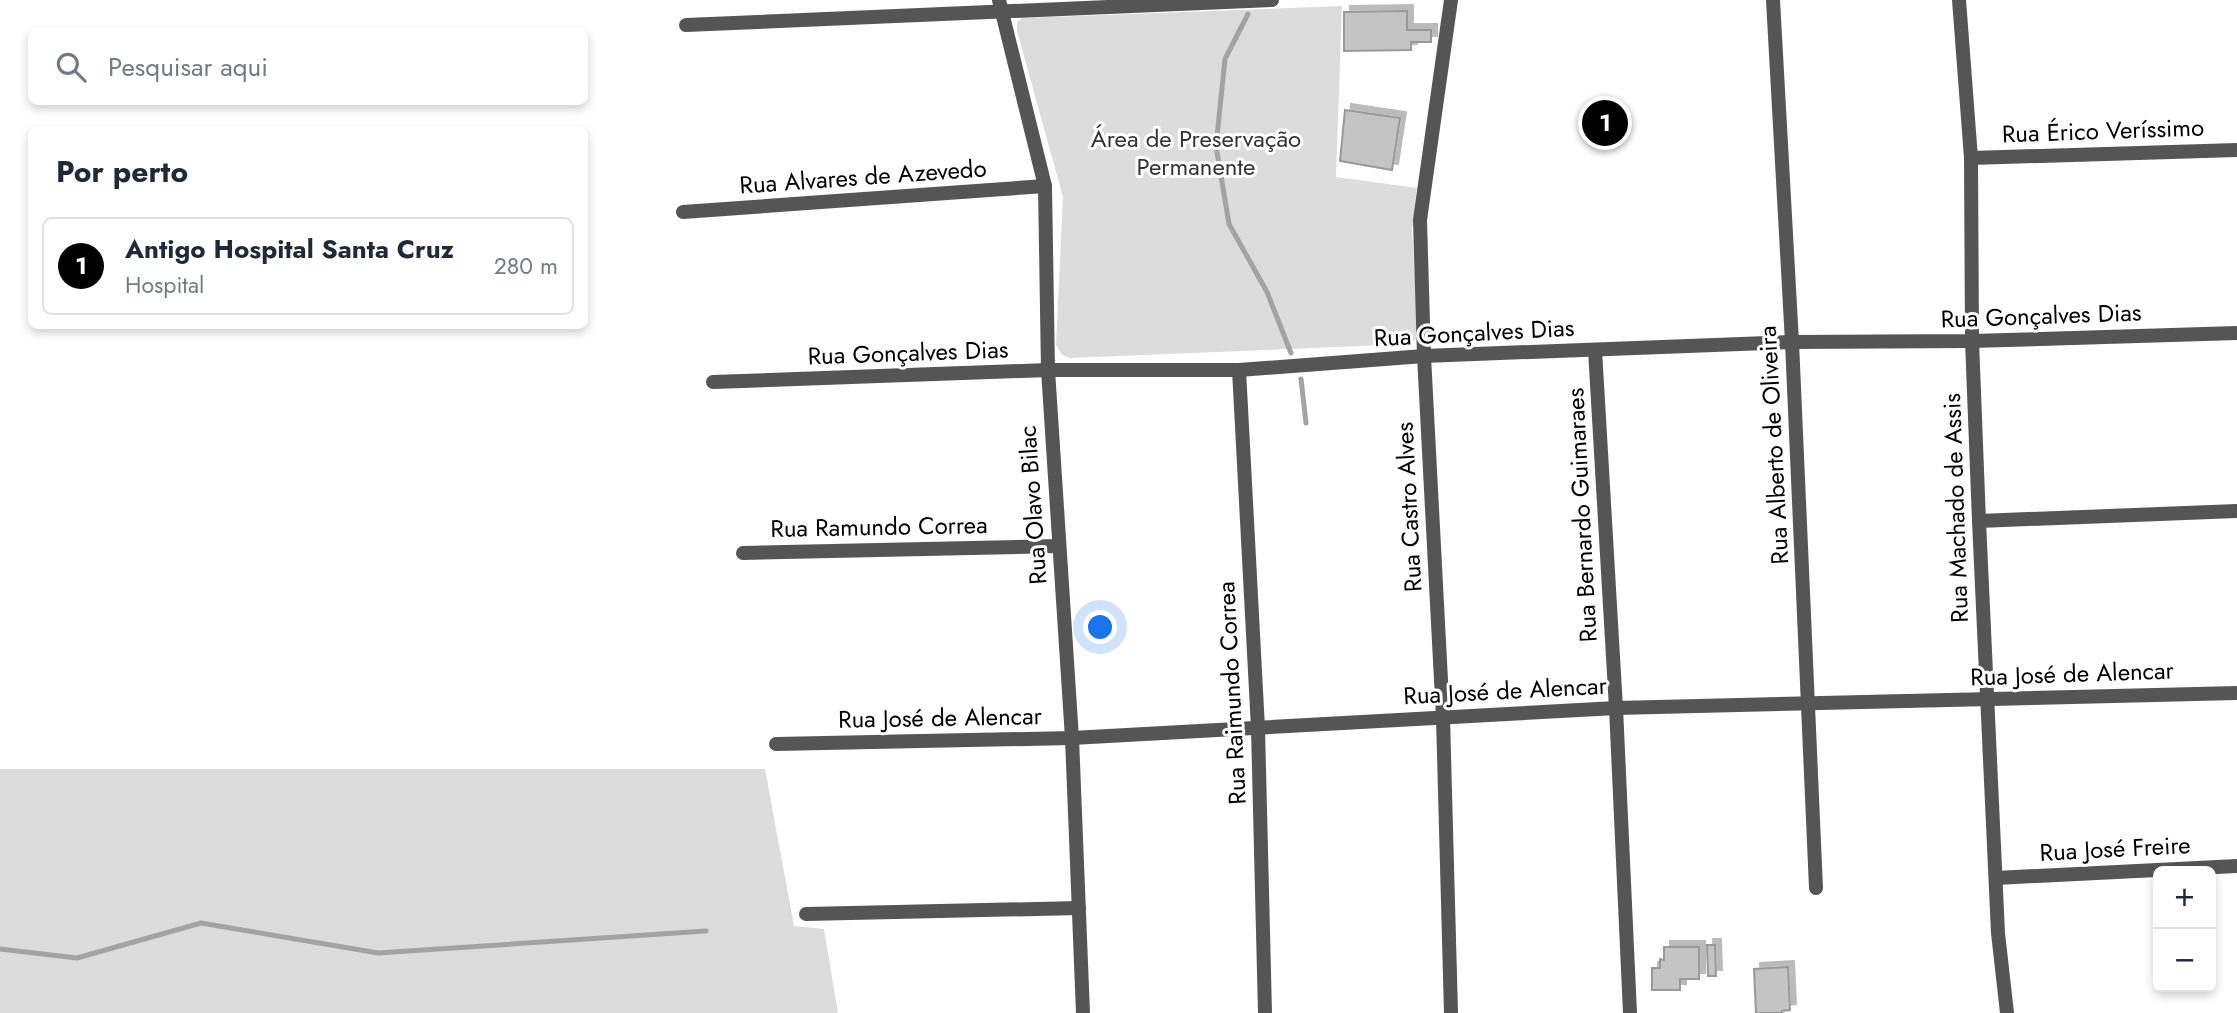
<!DOCTYPE html>
<html lang="pt">
<meta charset="utf-8">
<style>
:root{--surface:#fff;--page:#f6f6f7;--text:#1f2937;--muted:#747a83;--line:#e0e1e3;--accent:#000}
body{margin:0;font-family:Jost,sans-serif;background:var(--page);color:var(--text)}
.controls{position:absolute;right:21px;bottom:21px;display:grid;overflow:hidden;border-radius:10px;box-shadow:0 4px 10px #0003}
.controls button{width:63px;height:63px;display:grid;place-items:center;padding:0;border:0;border-bottom:2px solid var(--line);background:var(--surface);color:var(--text);font:35px sans-serif}
.you{position:absolute;left:1101px;top:628px;width:24px;height:24px;margin:-18px;border:5px solid #fff;border-radius:50%;background:#1a73e8;box-shadow:0 0 0 10px #1a73e833}
.badge{display:grid;place-items:center;width:46px;height:46px;border-radius:50%;background:var(--accent);color:#fff;font-size:23px;font-weight:700}
.pin{position:absolute;translate:-50% -50%;border:4px solid #fff;box-shadow:0 2px 7px #0006}
.list{margin:0;padding:0;list-style:none}
h2{display:flex;justify-content:space-between;align-items:center;height:91px;margin:0;padding:0 28px;font-size:30px}
h2 small{font-size:23px;font-weight:400;color:var(--muted)}
.list li{display:grid;grid-template-columns:46px 1fr auto;gap:21px;align-items:center;box-sizing:border-box;height:98px;margin:0 14px 14px;padding:0 14px;border:2px solid var(--line);border-radius:10px}
.list b{display:block;font-size:26px;white-space:nowrap}
.list p{margin:0;font-size:23px;white-space:nowrap;color:var(--muted)}
.list em{font-size:23px;font-style:normal;color:var(--muted)}
.icon{flex:none;width:38px;height:38px;fill:none;stroke:currentColor;stroke-width:2;stroke-linecap:round;stroke-linejoin:round}
.map{position:relative;flex:none;width:2237px;height:1013px;overflow:hidden}
.search{position:absolute;background:var(--surface);box-shadow:0 4px 10px #0003;left:28px;top:28px;width:560px;height:77px;display:flex;align-items:center;gap:18px;box-sizing:border-box;padding:0 24px;border-radius:10px;color:var(--muted);font-size:26px}
.panel{position:absolute;background:var(--surface);box-shadow:0 4px 10px #0003;left:28px;top:126px;width:560px;height:203px;border-radius:10px}
.map>svg:first-child{display:block}
.green{fill:#dcdcdc}
.lines{fill:none;stroke-linecap:round;stroke-linejoin:round}
.stream{stroke:#a3a3a3;stroke-width:5}
.building{fill:#c4c4c4;stroke:#999;stroke-width:2;filter:url(#shadow)}
.minor{stroke:#555;stroke-width:14}
.labels{text-anchor:middle;stroke-width:6;stroke-linejoin:round;paint-order:stroke}
.street-label{font-size:24px;fill:#000;stroke:#fff}
.park-label{font-size:24px;fill:#333;stroke:#fff}
</style>
<div class="map">
<svg width="2237" height="1013" viewBox="0 0 2237 1013">
<defs>
<filter id="shadow"><feDropShadow dx="6" dy="-6" stdDeviation="0" flood-color="#0004"/></filter>
</defs>
<rect width="100%" height="100%" fill="#fff"/>
<g class="green">
<polygon points="1342,6 1336,177 1417,188 1412,229 1418,327 1416,339 1410,344 1070,358 1062,355 1056,345 1063,197 1017,31 1017,22 1022,18"/>
<polygon points="0,769 765,769 794,926 824,929 838,1013 0,1013"/>
</g>
<g class="lines">
<g class="stream">
<polyline points="1248,14 1225,59 1216,146 1229,224 1267,292 1291,353"/>
<polyline points="1301,379 1306,423"/>
<polyline points="0,949 77,958 201,923 378,953 706,931"/>
</g>
</g>
<g class="building">
<polygon points="1407,11 1407,30 1431,30 1431,42 1411,42 1411,50 1344,51 1344,12"/>
<polygon points="1345,110 1400,118 1392,170 1340,161"/>
<polygon points="1707,945 1715,945 1716,976 1708,976"/>
<polygon points="1664,947 1699,947 1699,979 1680,979 1680,990 1652,990 1652,968 1660,968 1660,959 1664,960"/>
<polygon points="1788,967 1790,1010 1782,1011 1782,1013 1756,1013 1754,969"/>
</g>
<g class="lines">
<g class="minor">
<polyline points="999,0 1045,186 1048,370 1072,738 1083,1013"/>
<polyline points="1451,0 1420,220 1424,356 1443,718 1451,1013"/>
<polyline points="1773,0 1792,342 1816,888"/>
<polyline points="1959,0 1971,158 1972,341 1979,521 1998,933 2007,1013"/>
<polyline points="686,25 1272,0"/>
<polyline points="1971,158 2237,150"/>
<polyline points="683,212 1045,186"/>
<polyline points="1595,350 1616,708 1630,1013"/>
<polyline points="1239,370 1258,728 1265,1013"/>
<polyline points="713,382 1048,370 1239,370 1424,356 1792,342 1972,341 2237,333"/>
<polyline points="1979,521 2237,511"/>
<polyline points="743,553 1058,546"/>
<polyline points="776,744 1072,738 1616,708 2237,693"/>
<polyline points="1996,878 2237,866"/>
<polyline points="806,914 1079,908"/>
</g>
</g>
<g class="labels">
<g class="street-label">
<text transform="translate(2103 131) rotate(-2)" y="8">Rua Érico Veríssimo</text>
<text transform="translate(863 177) rotate(-4)" y="8">Rua Alvares de Azevedo</text>
<text transform="translate(2041 316) rotate(-2)" y="8">Rua Gonçalves Dias</text>
<text transform="translate(1474 333) rotate(-3)" y="8">Rua Gonçalves Dias</text>
<text transform="translate(908 353) rotate(-2)" y="8">Rua Gonçalves Dias</text>
<text transform="translate(1774 445) rotate(-93)" y="8">Rua Alberto de Oliveira</text>
<text transform="translate(1033 505) rotate(-94)" y="8">Rua Olavo Bilac</text>
<text transform="translate(1409 507) rotate(-93)" y="8">Rua Castro Alves</text>
<text transform="translate(1956 508) rotate(-92)" y="8">Rua Machado de Assis</text>
<text transform="translate(1582 515) rotate(-93)" y="8">Rua Bernardo Guimaraes</text>
<text transform="translate(879 527) rotate(-1)" y="8">Rua Ramundo Correa</text>
<text transform="translate(2072 674) rotate(-2)" y="8">Rua José de Alencar</text>
<text transform="translate(1505 691) rotate(-3)" y="8">Rua José de Alencar</text>
<text transform="translate(1232 693) rotate(-93)" y="8">Rua Raimundo Correa</text>
<text transform="translate(940 718) rotate(-1)" y="8">Rua José de Alencar</text>
<text transform="translate(2115 849) rotate(-3)" y="8">Rua José Freire</text>
</g>
<g class="park-label">
<text x="1196" y="147">Área de Preservação<tspan x="1196" dy="28">Permanente</tspan></text>
</g>
</g>
</svg>
<div class="controls">
<button>+</button>
<button>−</button>
</div>
<div class="you"></div>
<div class="pin badge" style="left:1605px;top:123px">1</div>
<div class="search"><svg class="icon" aria-label="search" viewBox="0 0 24 24"><circle cx="10" cy="10" r="6"/><path d="M15 15l6 6"/></svg>Pesquisar aqui</div>
<section class="panel">
<h2>Por perto<small></small></h2>
<ul class="list">
<li><span class="badge">1</span><div><b>Antigo Hospital Santa Cruz</b><p>Hospital</p></div><em>280 m</em></li>
</ul>
</section>
</div>
